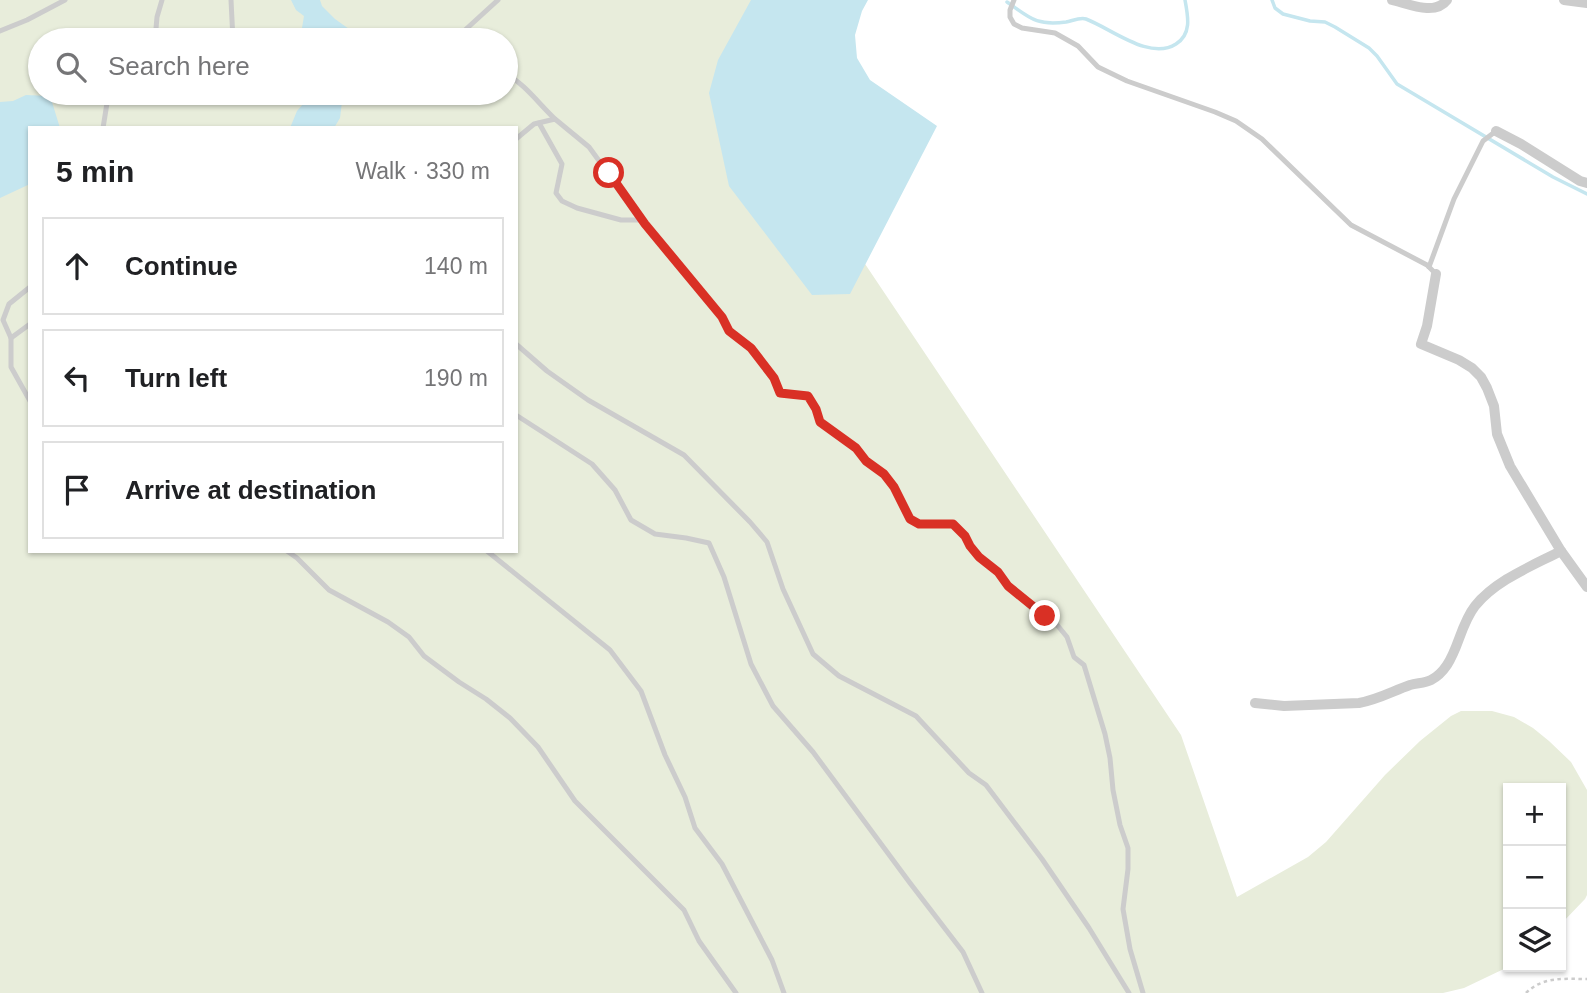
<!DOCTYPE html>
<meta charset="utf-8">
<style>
:root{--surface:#fff;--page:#f6f6f6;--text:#202124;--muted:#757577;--line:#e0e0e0}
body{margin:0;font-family:Helvetica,sans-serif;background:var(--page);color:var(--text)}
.controls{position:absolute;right:21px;bottom:21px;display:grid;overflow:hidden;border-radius:0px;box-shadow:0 2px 5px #0004}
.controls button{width:63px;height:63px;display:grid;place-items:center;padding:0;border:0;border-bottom:2px solid var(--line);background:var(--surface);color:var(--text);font:35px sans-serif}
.stop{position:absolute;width:21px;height:21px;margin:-16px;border:5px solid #d93025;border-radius:50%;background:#fff}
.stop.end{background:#d93025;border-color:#fff;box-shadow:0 2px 7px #0008}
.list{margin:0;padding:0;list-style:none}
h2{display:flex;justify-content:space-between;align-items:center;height:91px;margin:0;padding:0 28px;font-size:30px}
h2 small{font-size:23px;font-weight:400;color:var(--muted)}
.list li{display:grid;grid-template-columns:46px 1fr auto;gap:21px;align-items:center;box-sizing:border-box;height:98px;margin:0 14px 14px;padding:0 14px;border:2px solid var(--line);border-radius:0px}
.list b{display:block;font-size:26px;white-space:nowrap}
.list em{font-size:23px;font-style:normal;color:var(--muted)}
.icon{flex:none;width:38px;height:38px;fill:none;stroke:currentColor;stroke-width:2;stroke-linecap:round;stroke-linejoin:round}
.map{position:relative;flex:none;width:1587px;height:993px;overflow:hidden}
.search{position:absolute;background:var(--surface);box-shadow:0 2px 5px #0004;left:28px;top:28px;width:490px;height:77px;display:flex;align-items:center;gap:18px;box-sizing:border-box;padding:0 24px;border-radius:38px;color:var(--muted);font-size:26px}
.panel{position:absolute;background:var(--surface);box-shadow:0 2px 5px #0004;left:28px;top:126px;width:490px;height:427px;border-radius:0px}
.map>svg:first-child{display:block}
.green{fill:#e8eddb;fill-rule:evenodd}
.water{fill:#c5e6ef}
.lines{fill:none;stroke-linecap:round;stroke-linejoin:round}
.stream{stroke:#c5e6ef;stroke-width:3.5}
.path{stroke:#ccc;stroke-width:2.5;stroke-dasharray:3.5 3.5;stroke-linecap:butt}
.service{stroke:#ccc;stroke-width:5}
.minor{stroke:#ccc;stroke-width:10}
.route{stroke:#d93025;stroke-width:9}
</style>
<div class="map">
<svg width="1587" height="993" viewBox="0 0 1587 993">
<rect width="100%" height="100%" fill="#fff"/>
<path class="green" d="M0,0H844L798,164L1181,735L1237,897L1308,857L1326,842L1385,775L1420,741L1451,716L1461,711H1492L1514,717L1533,728L1549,741L1571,762L1587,790V895L1585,899L1561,924V788H1508V967L1464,988L1443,993H0ZM40,40H506V93H40ZM30,128H516V551H30Z"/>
<g class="water">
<polygon points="291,0 320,0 322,6 335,19 349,29 373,32 385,40 289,40 302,28 304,16 296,10"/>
<polygon points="751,0 868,0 862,11 855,35 857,58 870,80 937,126 850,294 812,295 729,186 709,93 718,60"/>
<polygon points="52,93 66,93 60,95 52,102 60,128 30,128 30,184 0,198 0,102 13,101 26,95 48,96"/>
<polygon points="306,93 321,93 322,95 332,93 342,102 340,118 334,128 290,128 297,111 303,104 303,98"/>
</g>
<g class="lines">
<g class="stream">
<polyline points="1272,0 1275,8 1283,14 1310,21 1325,22 1335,27 1369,48 1377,56 1397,84 1553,177 1587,194"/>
<path d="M1007,2C1030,18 1036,26 1066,22C1072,21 1080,17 1086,19C1112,29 1150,61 1176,44C1192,34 1188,16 1185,0"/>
</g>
<path class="path" d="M1526,993C1543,976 1565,979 1587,979"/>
<g class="service">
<polyline points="231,0 233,40"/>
<polyline points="1014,0 1010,10 1010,17 1014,24 1022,28 1055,33 1078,46 1098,67 1127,81 1215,112 1236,121 1262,139 1351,225 1427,265 1436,274"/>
<polyline points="0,31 27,20 65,0"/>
<polyline points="155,40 157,17 162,0"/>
<polyline points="445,40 464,31 498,0"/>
<path d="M506,74C525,84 539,104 555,119"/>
<polyline points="539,123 562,164 556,193 562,201 577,208 621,220 643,220"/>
<polyline points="103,128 108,97 111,93"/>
<polyline points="516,139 534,124 555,119 589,147 645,224 722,317 729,331 751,348 774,378 780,393 808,396 816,409 820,422 856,448 866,461 884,474 894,487 910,519 919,525 953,525 965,535 970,546 979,557 997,572 1008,586 1022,598 1058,626 1067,637 1074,657 1084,665 1105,734 1110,758 1113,790 1120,825 1128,848 1128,869 1123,909 1130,949 1143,993"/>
<polyline points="1429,267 1454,199 1483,141 1496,131"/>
<polyline points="30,287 9,304 3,320 11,338 30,324"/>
<polyline points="11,338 11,367 30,401"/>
<polyline points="516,344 547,371 588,400 684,455 750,522 767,542 783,589 813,654 839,676 916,716 969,773 986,785 1042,859 1089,928 1129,993"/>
<polyline points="516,415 592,464 615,490 631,520 655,534 686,538 709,543 724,577 751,664 773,706 813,752 910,883 963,952 982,993"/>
<polyline points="287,551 297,558 329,590 388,622 409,637 424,656 459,682 486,699 510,718 538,747 575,801 684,910 699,941 736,993"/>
<polyline points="487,551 610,650 641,691 665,755 685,797 695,828 722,864 772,960 784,993"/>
</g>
<g class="minor">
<path d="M1392,0C1409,4 1435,16 1447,0"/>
<polyline points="1564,0 1587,3"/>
<polyline points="1496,131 1521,144 1580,181 1587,183"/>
<polyline points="1436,274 1427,326 1421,344 1459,360 1472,368 1481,377 1487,388 1494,406 1497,434 1510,466 1561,551 1587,587"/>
<path d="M1255,703L1284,706L1359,703C1377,700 1393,691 1410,685C1417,683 1425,683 1431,680C1437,677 1443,671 1447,665C1459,647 1461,624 1475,606C1496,580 1532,566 1561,551"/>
</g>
</g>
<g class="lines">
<polyline class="route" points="609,173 645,224 722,317 729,331 751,348 774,378 780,393 808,396 816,409 820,422 856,448 866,461 884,474 894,487 910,519 919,524 953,524 965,536 970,546 979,557 998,572 1008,586 1045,616"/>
</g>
</svg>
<div class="controls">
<button>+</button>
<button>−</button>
<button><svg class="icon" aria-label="layers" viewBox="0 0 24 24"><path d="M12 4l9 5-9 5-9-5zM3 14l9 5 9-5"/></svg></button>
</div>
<div class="stop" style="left:609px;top:173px"></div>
<div class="stop end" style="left:1045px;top:616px"></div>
<div class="search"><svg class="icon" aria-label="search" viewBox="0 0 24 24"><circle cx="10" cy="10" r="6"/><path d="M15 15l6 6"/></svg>Search here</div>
<section class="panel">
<h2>5 min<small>Walk · 330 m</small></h2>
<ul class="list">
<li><svg class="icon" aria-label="ahead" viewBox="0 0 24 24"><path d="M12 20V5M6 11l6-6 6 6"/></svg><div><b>Continue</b></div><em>140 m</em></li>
<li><svg class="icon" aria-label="left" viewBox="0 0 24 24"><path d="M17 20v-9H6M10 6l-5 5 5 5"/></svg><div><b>Turn left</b></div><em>190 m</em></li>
<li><svg class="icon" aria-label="arrive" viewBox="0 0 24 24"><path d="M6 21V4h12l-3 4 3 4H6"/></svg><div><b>Arrive at destination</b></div></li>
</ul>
</section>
</div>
